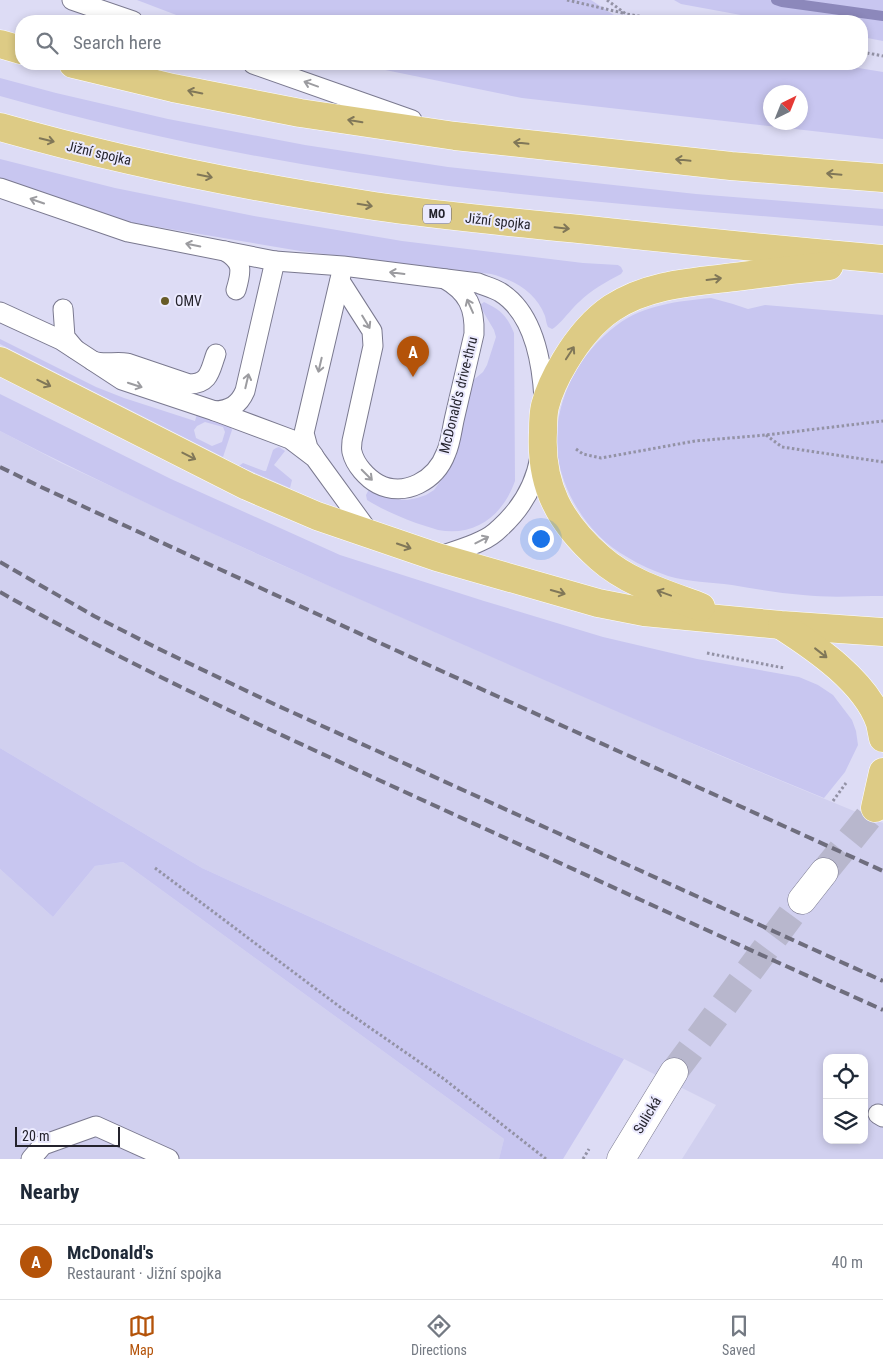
<!DOCTYPE html>
<meta charset="utf-8">
<style>
:root{--surface:#fff;--page:#f6f6f7;--text:#1f2937;--muted:#747a83;--line:#e0e1e3;--accent:#b45309}
body{margin:0;font-family:"Roboto Condensed",sans-serif;background:var(--page);color:var(--text)}
.controls{position:absolute;right:15px;bottom:15px;display:grid;overflow:hidden;border-radius:10px;box-shadow:0 2px 8px #0003}
.controls button{width:45px;height:45px;display:grid;place-items:center;padding:0;border:0;border-bottom:1px solid var(--line);background:var(--surface);color:var(--text);font:25px sans-serif}
.compass{position:absolute;left:763px;top:85px;width:45px;height:45px;border-radius:50%;background:var(--surface);box-shadow:0 2px 8px #0003;rotate:43deg}
.scale{position:absolute;left:15px;bottom:12px;width:105px;box-sizing:border-box;padding-left:5px;border:2px solid #24232c;border-top:0;font-size:14px;line-height:18px;white-space:nowrap;color:#24232c;-webkit-text-stroke:4px #ebeafe;paint-order:stroke}
.you{position:absolute;left:540px;top:538px;width:18px;height:18px;margin:-12px;border:4px solid #fff;border-radius:50%;background:#1a73e8;box-shadow:0 0 0 8px #1a73e833}
.badge{display:grid;place-items:center;width:32px;height:32px;border-radius:50%;background:var(--accent);color:#fff;font-size:16px;font-weight:700}
.pin{position:absolute;translate:-50% -41px;filter:drop-shadow(0 1px 2px #0008)}
.pin::after{content:'';position:absolute;top:26px;width:18px;height:15px;background:inherit;clip-path:polygon(0 0,100% 0,50% 100%)}
.list{margin:0;padding:0;list-style:none}
h2{display:flex;justify-content:space-between;align-items:center;height:65px;margin:0;padding:0 20px;font-size:21px}
h2 small{font-size:16px;font-weight:400;color:var(--muted)}
.list li{display:grid;grid-template-columns:32px 1fr auto;gap:15px;align-items:center;box-sizing:border-box;height:75px;padding:0 20px;border-top:1px solid var(--line)}
.list b{display:block;font-size:19px;white-space:nowrap}
.list p{margin:0;font-size:16px;white-space:nowrap;color:var(--muted)}
.list em{font-size:16px;font-style:normal;color:var(--muted)}
.icon{flex:none;width:28px;height:28px;fill:none;stroke:currentColor;stroke-width:2;stroke-linecap:round;stroke-linejoin:round}
.map{position:relative;flex:none;width:883px;height:1159px;overflow:hidden}
.search{position:absolute;background:var(--surface);box-shadow:0 2px 8px #0003;left:15px;right:15px;top:15px;height:55px;display:flex;align-items:center;gap:12px;box-sizing:border-box;padding:0 18px;border-radius:20px;color:var(--muted);font-size:19px}
.sheet{height:140px;background:var(--surface)}
nav{display:flex;justify-content:space-around;align-items:center;box-sizing:border-box;height:70px;border-top:1px solid var(--line);background:var(--surface);font-size:14px;color:var(--muted)}
nav a{display:grid;justify-items:center;gap:2px}
nav .on{color:var(--accent)}
.map>svg:first-child{display:block}
.built{fill:#d1d0ef;fill-rule:evenodd}
.green{fill:#c8c6f0;fill-rule:evenodd}
.lines{fill:none;stroke-linecap:round;stroke-linejoin:round}
.stream{stroke:#8c88bb;stroke-width:10}
.secondary-tunnel{stroke:#b8b7cd;stroke-width:28;stroke-dasharray:28 14;stroke-linecap:butt}
.lane-casing{stroke:#7a798f;stroke-width:21}
.secondary-casing{stroke:#7a798f;stroke-width:29}
.highway-casing{stroke:#fff;stroke-width:29}
.path{stroke:#9392a5;stroke-width:3;stroke-dasharray:2.5 2.5;stroke-linecap:butt}
.lane{stroke:#fff;stroke-width:19}
.secondary{stroke:#fff;stroke-width:28}
.highway{stroke:#ddcb85;stroke-width:28}
.rail{stroke:#6e6d7d;stroke-width:4;stroke-dasharray:10 5;stroke-linecap:butt}
.oneway{stroke:#9c9ca0}
.oneway2{stroke:#807758}
.poi-dot{fill:#675b27;stroke:#ebeafe;stroke-width:2}
.labels{text-anchor:middle;stroke-width:4;stroke-linejoin:round;paint-order:stroke}
.shield{fill:#ebeafe;stroke:#605f6b;stroke-width:1}
.shield-label{font-size:12px;font-weight:bold;fill:#24232c}
.street-label{font-size:14px;fill:#24232c;stroke:#ebeafe}
.poi-label{font-size:14px;fill:#24232c;stroke:#ebeafe;text-anchor:start}
</style>
<div class="map">
<svg width="883" height="1159" viewBox="0 0 883 1159">
<rect width="100%" height="100%" fill="#dddcf5"/>
<g class="built">
<path d="M0,431L61,463L270,560L721,756L883,823V1159H682L716,1105L624,1059L202,868L0,748ZM827,1058H864V1140H827Z"/>
<polygon points="123,862 504,1139 499,1159 0,1159 0,869 53,917 95,866"/>
</g>
<g class="green">
<polygon points="137,0 591,0 623,21 192,21"/>
<polygon points="674,0 883,0 883,41 862,37 862,21 774,21 681,4"/>
<path d="M356,64H834L883,72V139L522,98ZM770,92H800V122H770Z"/>
<path d="M0,78L56,93L168,119L305,145L448,167L696,194L883,209V226C738,214 593,203 449,186C298,167 147,138 0,96Z"/>
<path d="M0,159L115,188L254,216L402,241L583,263L618,265L621,267L623,271L621,274C606,282 591,290 579,302C572,308 558,327 552,329L548,327C546,323 546,319 545,316C536,292 514,280 491,274L300,251L134,223L114,218L0,181Z"/>
<path d="M711,298L733,304L748,309L765,305L883,315V596C857,596 829,598 803,595C779,593 756,589 732,585C711,582 688,582 668,576C654,571 640,565 627,557C589,536 561,492 557,450C554,429 562,398 571,380C581,359 599,338 617,325C643,305 679,301 711,298Z"/>
<path d="M484,302C501,310 507,316 514,333L515,481C503,515 476,537 438,530C431,528 423,525 416,523C398,516 383,510 367,500L366,495L369,489L394,499L407,500L417,498L426,495L434,490L450,468L455,455L471,382L483,372L487,365L496,337L494,330L481,308L480,305Z"/>
<path d="M0,339L96,387L124,398L195,421L197,414L231,427L232,430L223,457L0,344ZM205,422L223,427L225,432L222,442L212,446L196,438L194,430L197,426Z"/>
<path d="M0,394L171,479L340,555L484,601L603,637L697,659L799,677L818,685L833,695L852,720L856,731L858,745L845,772L824,798C684,741 546,681 407,620C270,560 133,500 0,431Z"/>
<polygon points="279,447 285,451 274,465 292,480 290,488 239,466 243,463 264,471 266,471 273,450 276,448"/>
<polygon points="0,748 202,868 624,1059 563,1159 499,1159 504,1139 123,862 95,866 53,917 0,869"/>
</g>
<g class="lines">
<polyline class="stream" points="776,0 782,2 883,16"/>
<g class="secondary-tunnel">
<polyline points="824,872 871,814"/>
<polyline points="674,1072 802,900"/>
</g>
<defs>
<g id="lane">
<polyline points="72,0 133,21"/>
<polyline points="253,64 412,120"/>
<path d="M0,188L128,232L275,261L343,266L478,283C485,286 493,288 500,292C534,313 542,362 544,399"/>
<path d="M225,251C243,262 242,270 236,290"/>
<path d="M340,281L372,331L373,346L352,441C352,444 351,449 352,452C355,465 367,478 378,484C405,498 436,480 446,453C451,442 452,428 455,416C461,389 468,361 474,334C475,308 468,292 445,279"/>
<polyline points="63,309 65,337 75,349"/>
<polyline points="0,312 61,340 122,380 215,411 290,439 315,458 371,535"/>
<path d="M93,361C104,365 115,361 127,363L189,384C210,384 210,370 216,354"/>
<path d="M215,411C230,410 239,405 245,391L275,261"/>
<polyline points="314,456 308,448 304,433 341,275"/>
<path d="M437,557C451,552 467,548 481,541C488,538 495,533 500,528C522,508 535,486 540,457"/>
<polyline points="878,1114 883,1117"/>
<polyline points="31,1159 43,1145 96,1126 169,1159"/>
</g>
<g id="secondary">
<polyline points="802,900 824,872"/>
<polyline points="621,1159 674,1072"/>
</g>
<g id="highway">
<polyline points="0,44 21,50"/>
<polyline points="73,64 173,88 300,113 455,136 731,166 883,178"/>
<path d="M0,127C123,162 248,187 374,206C442,216 510,222 579,229C680,240 782,250 883,259"/>
<polyline points="0,361 247,486 317,516 437,557 598,603 644,612 781,625 883,632"/>
<path d="M701,607C666,594 628,583 600,558C560,523 540,486 543,432C543,424 543,414 545,406C549,390 556,376 565,361C577,341 591,322 612,308C648,284 693,282 735,277C766,273 797,269 829,266"/>
<path d="M782,626C816,648 866,682 880,723C881,728 882,733 883,738"/>
<polyline points="875,808 883,772"/>
</g>
</defs>
<use href="#lane" class="lane-casing"/>
<use href="#secondary" class="secondary-casing"/>
<use href="#highway" class="highway-casing"/>
<g class="path">
<polyline points="567,0 623,13"/>
<polyline points="607,0 626,14 671,21"/>
<polyline points="862,52 883,56"/>
<polyline points="766,435 782,447 883,462"/>
<polyline points="576,449 583,454 601,458 695,441 766,435 883,421"/>
<polyline points="707,653 784,668"/>
<polyline points="833,801 846,783"/>
<polyline points="155,868 340,1007 444,1079 546,1159"/>
<polyline points="583,1159 589,1149"/>
</g>
<use href="#lane" class="lane"/>
<use href="#secondary" class="secondary"/>
<use href="#highway" class="highway"/>
<g class="rail">
<polyline points="0,467 41,487 404,654 883,871"/>
<polyline points="0,562 94,616 157,648 274,704 883,981"/>
<path d="M0,592C135,669 277,733 418,798C573,869 728,940 883,1010"/>
</g>
</g>
<defs><path id="oneway-shaft" d="M-6 0H5M1.5-3L5.5 0L1.5 3" fill="none" stroke-width="1.6" stroke-linecap="round" stroke-linejoin="round" transform="scale(1.25)"/></defs>
<g class="oneway">
<use href="#oneway-shaft" transform="translate(311 84) rotate(-160)"/>
<use href="#oneway-shaft" transform="translate(37 201) rotate(-161)"/>
<use href="#oneway-shaft" transform="translate(193 245) rotate(-169)"/>
<use href="#oneway-shaft" transform="translate(397 273) rotate(-173)"/>
<use href="#oneway-shaft" transform="translate(470 306) rotate(-114)"/>
<use href="#oneway-shaft" transform="translate(366 322) rotate(59)"/>
<use href="#oneway-shaft" transform="translate(320 365) rotate(103)"/>
<use href="#oneway-shaft" transform="translate(247 381) rotate(-77)"/>
<use href="#oneway-shaft" transform="translate(135 385) rotate(18)"/>
<use href="#oneway-shaft" transform="translate(367 475) rotate(45)"/>
<use href="#oneway-shaft" transform="translate(482 540) rotate(-27)"/>
</g>
<g class="oneway2">
<use href="#oneway-shaft" transform="translate(195 92) rotate(-169)"/>
<use href="#oneway-shaft" transform="translate(355 121) rotate(-171)"/>
<use href="#oneway-shaft" transform="translate(47 140) rotate(14)"/>
<use href="#oneway-shaft" transform="translate(521 143) rotate(-174)"/>
<use href="#oneway-shaft" transform="translate(683 160) rotate(-174)"/>
<use href="#oneway-shaft" transform="translate(834 174) rotate(-175)"/>
<use href="#oneway-shaft" transform="translate(205 176) rotate(11)"/>
<use href="#oneway-shaft" transform="translate(365 205) rotate(9)"/>
<use href="#oneway-shaft" transform="translate(562 228) rotate(6)"/>
<use href="#oneway-shaft" transform="translate(714 279) rotate(-7)"/>
<use href="#oneway-shaft" transform="translate(570 353) rotate(-57)"/>
<use href="#oneway-shaft" transform="translate(44 383) rotate(26)"/>
<use href="#oneway-shaft" transform="translate(189 456) rotate(27)"/>
<use href="#oneway-shaft" transform="translate(404 546) rotate(19)"/>
<use href="#oneway-shaft" transform="translate(558 592) rotate(16)"/>
<use href="#oneway-shaft" transform="translate(664 593) rotate(-160)"/>
<use href="#oneway-shaft" transform="translate(821 653) rotate(38)"/>
</g>
<circle class="poi-dot" cx="165" cy="301" r="5"/>
<g class="labels">
<rect class="shield" x="423" y="204.5" width="28" height="19" rx="4"/>
<g class="shield-label">
<text x="437" y="218">MO</text>
</g>
<g class="street-label">
<text transform="translate(99 153) rotate(13)" y="5">Jižní spojka</text>
<text transform="translate(498 221) rotate(6)" y="5">Jižní spojka</text>
<text transform="translate(458 395) rotate(-76)" y="5">McDonald's drive-thru</text>
<text transform="translate(647 1115) rotate(-59)" y="5">Sulická</text>
</g>
<g class="poi-label">
<text x="175" y="306">OMV</text>
</g>
</g>
</svg>
<div class="controls">
<button><svg class="icon" aria-label="locate" viewBox="0 0 24 24"><circle cx="12" cy="12" r="6"/><path d="M12 2v4M12 18v4M2 12h4M18 12h4"/></svg></button>
<button><svg class="icon" aria-label="layers" viewBox="0 0 24 24"><path d="M12 4l9 5-9 5-9-5zM3 14l9 5 9-5"/></svg></button>
</div>
<svg class="compass" viewBox="-18 -18 36 36"><path d="M0-13l5 13h-10z" fill="#e53935"/><path d="M0 13l5-13h-10z" fill="#747a83"/></svg>
<div class="scale">20 m</div>
<div class="you"></div>
<div class="pin badge" style="left:413px;top:377px">A</div>
<div class="search"><svg class="icon" aria-label="search" viewBox="0 0 24 24"><circle cx="10" cy="10" r="6"/><path d="M15 15l6 6"/></svg>Search here</div>
</div>
<section class="sheet">
<h2>Nearby<small></small></h2>
<ul class="list">
<li><span class="badge">A</span><div><b>McDonald's</b><p>Restaurant · Jižní spojka</p></div><em>40 m</em></li>
</ul>
</section>
<nav>
<a class="on"><svg class="icon" aria-label="map" viewBox="0 0 24 24"><path d="M3 6l6-2 6 2 6-2v14l-6 2-6-2-6 2zM9 4v14M15 6v14"/></svg>Map</a>
<a><svg class="icon" aria-label="directions" viewBox="0 0 24 24"><path d="M12 3l9 9-9 9-9-9zM9 14v-3h6M13 9l2 2-2 2"/></svg>Directions</a>
<a><svg class="icon" aria-label="saved" viewBox="0 0 24 24"><path d="M7 4h10v16l-5-4-5 4z"/></svg>Saved</a>
</nav>
